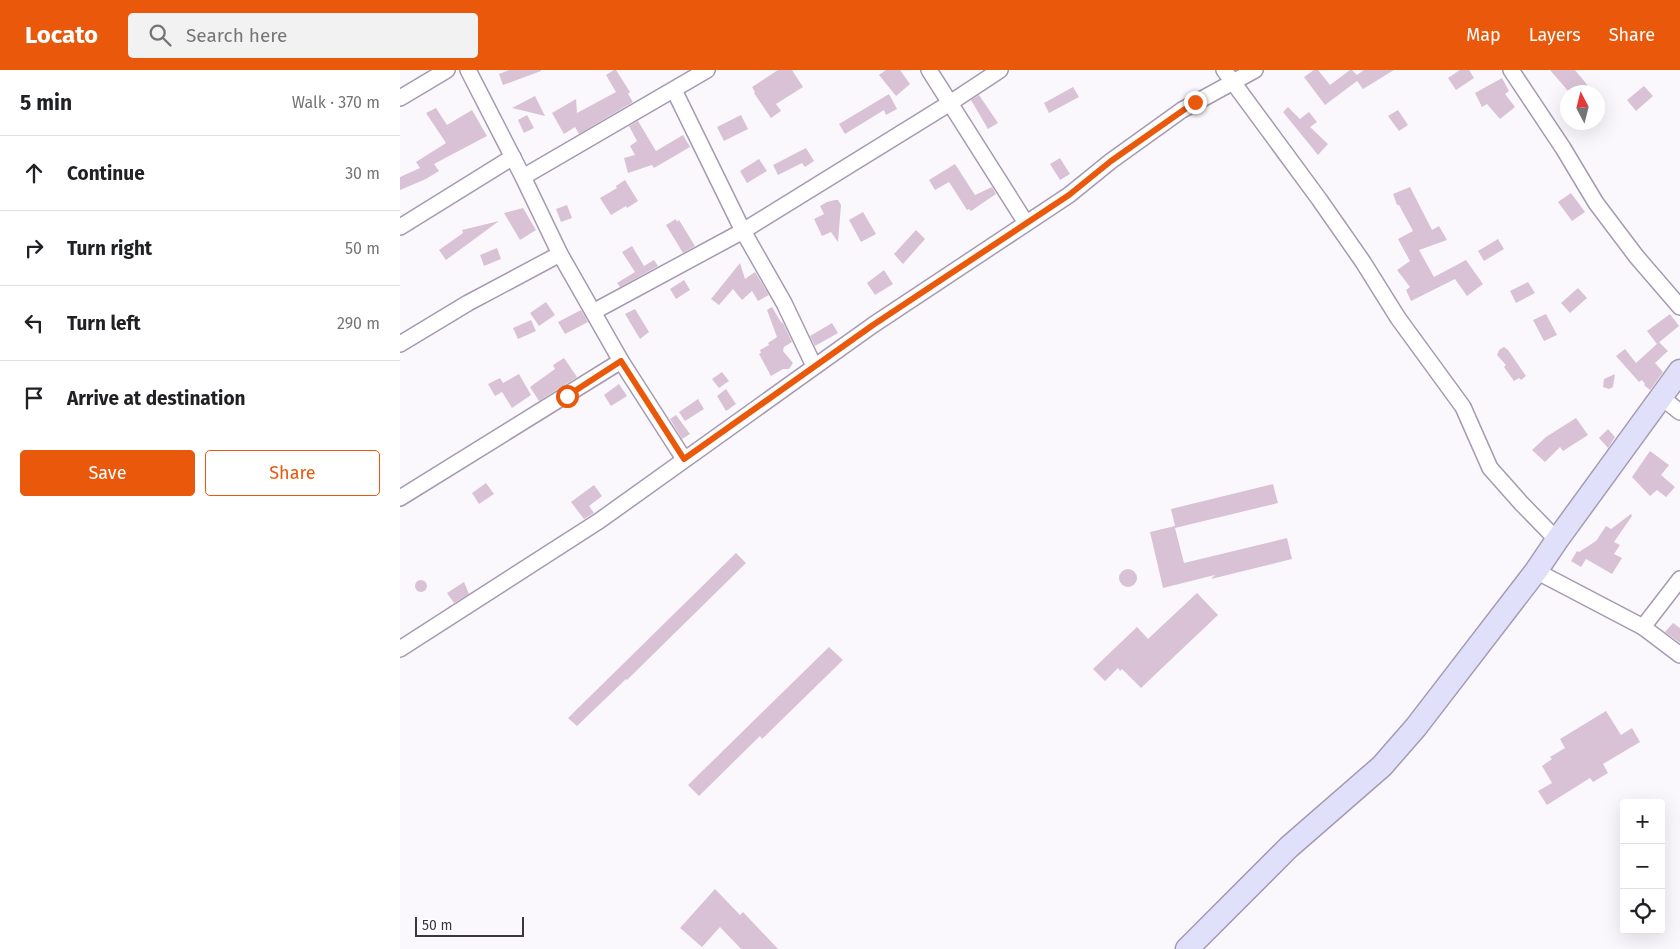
<!DOCTYPE html>
<meta charset="utf-8">
<style>
:root{--surface:#fff;--page:#f2f2f2;--text:#202124;--muted:#757577;--line:#e0e0e0;--accent:#ea580c}
body{margin:0;font-family:"Fira Sans",sans-serif;background:var(--page);color:var(--text)}
.controls{position:absolute;right:15px;bottom:15px;display:grid;overflow:hidden;border-radius:5px;box-shadow:0 5px 20px #0002}
.controls button{width:45px;height:45px;display:grid;place-items:center;padding:0;border:0;border-bottom:1px solid var(--line);background:var(--surface);color:var(--text);font:25px sans-serif}
.compass{position:absolute;left:1160px;top:15px;width:45px;height:45px;border-radius:50%;background:var(--surface);box-shadow:0 5px 20px #0002;rotate:353deg}
.scale{position:absolute;left:15px;bottom:12px;width:109px;box-sizing:border-box;padding-left:5px;border:2px solid #3a353f;border-top:0;font-size:14px;line-height:18px;white-space:nowrap;color:#3a353f;-webkit-text-stroke:4px #fff;paint-order:stroke}
.stop{position:absolute;width:15px;height:15px;margin:-11px;border:4px solid #ea580c;border-radius:50%;background:#fff}
.stop.end{background:#ea580c;border-color:#fff;box-shadow:0 1px 5px #0008}
.list{margin:0;padding:0;list-style:none}
h2{display:flex;justify-content:space-between;align-items:center;height:65px;margin:0;padding:0 20px;font-size:21px}
h2 small{font-size:16px;font-weight:400;color:var(--muted)}
.list li{display:grid;grid-template-columns:32px 1fr auto;gap:15px;align-items:center;box-sizing:border-box;height:75px;padding:0 20px;border-top:1px solid var(--line)}
.list b{display:block;font-size:19px;white-space:nowrap}
.list em{font-size:16px;font-style:normal;color:var(--muted)}
.actions{display:flex;gap:10px;padding:15px 20px}
.actions a{flex:1;padding:11px 0;border:1px solid var(--accent);border-radius:5px;text-align:center;font-size:18px;color:var(--accent)}
.actions .main{background:var(--accent);color:#fff}
.icon{flex:none;width:28px;height:28px;fill:none;stroke:currentColor;stroke-width:2;stroke-linecap:round;stroke-linejoin:round}
.map{position:relative;flex:none;width:1280px;height:879px;overflow:hidden}
header{display:flex;align-items:center;gap:30px;box-sizing:border-box;height:70px;padding:0 25px;background:var(--accent);color:#fff}
header strong{font-size:24px}
nav{display:flex;gap:28px;margin-inline-start:auto;font-size:18px}
.search{width:350px;height:45px;background:var(--page);display:flex;align-items:center;gap:12px;box-sizing:border-box;padding:0 18px;border-radius:5px;color:var(--muted);font-size:19px}
main{display:flex}
aside{flex:1;background:var(--surface)}
.map>svg:first-child{display:block}
.building{fill:#d9c2d5}
.lines{fill:none;stroke-linecap:round;stroke-linejoin:round}
.street-casing{stroke:#a69ab2;stroke-width:18}
.secondary-casing{stroke:#a69ab2;stroke-width:25}
.street{stroke:#fff;stroke-width:15}
.secondary{stroke:#e1e0fa;stroke-width:22}
.route{stroke:#ea580c;stroke-width:6}
</style>
<header>
<strong>Locato</strong>
<div class="search"><svg class="icon" aria-label="search" viewBox="0 0 24 24"><circle cx="10" cy="10" r="6"/><path d="M15 15l6 6"/></svg>Search here</div>
<nav><a>Map</a><a>Layers</a><a>Share</a></nav>
</header>
<main>
<aside>
<h2>5 min<small>Walk · 370 m</small></h2>
<ul class="list">
<li><svg class="icon" aria-label="ahead" viewBox="0 0 24 24"><path d="M12 20V5M6 11l6-6 6 6"/></svg><div><b>Continue</b></div><em>30 m</em></li>
<li><svg class="icon" aria-label="right" viewBox="0 0 24 24"><path d="M7 20v-9h11M14 6l5 5-5 5"/></svg><div><b>Turn right</b></div><em>50 m</em></li>
<li><svg class="icon" aria-label="left" viewBox="0 0 24 24"><path d="M17 20v-9H6M10 6l-5 5 5 5"/></svg><div><b>Turn left</b></div><em>290 m</em></li>
<li><svg class="icon" aria-label="arrive" viewBox="0 0 24 24"><path d="M6 21V4h12l-3 4 3 4H6"/></svg><div><b>Arrive at destination</b></div></li>
</ul>
<div class="actions"><a class="main">Save</a><a>Share</a></div>
</aside>
<div class="map">
<svg width="1280" height="879" viewBox="0 0 1280 879">
<rect width="100%" height="100%" fill="#fbf8fd"/>
<g class="building">
<polygon points="109,0 141,0 141,1 103,15 99,4"/>
<polygon points="214,0 216,0 230,22 228,24 233,32 179,64 175,57 164,64 152,43 176,29 177,43 216,22 206,5"/>
<polygon points="378,0 392,0 403,17 376,34 381,41 371,48 354,23 355,22 352,17"/>
<polygon points="486,0 500,0 510,14 496,26 479,5"/>
<polygon points="914,0 918,0 930,15 950,0 952,0 957,5 964,0 994,0 963,19 957,11 925,35 904,7"/>
<polygon points="1060,0 1069,0 1074,8 1056,20 1048,8"/>
<polygon points="1150,0 1175,0 1193,22 1169,22"/>
<polygon points="1102,8 1109,21 1105,24 1115,37 1100,49 1087,34 1082,37 1075,23"/>
<polygon points="1244,16 1253,26 1236,41 1227,30"/>
<polygon points="673,17 679,27 649,43 644,33"/>
<polygon points="489,24 497,39 486,45 484,40 445,64 439,54"/>
<polygon points="579,25 598,53 588,59 571,30"/>
<polygon points="135,26 145,46 112,38"/>
<polygon points="888,37 900,49 909,42 917,52 910,57 928,74 918,85 883,42"/>
<polygon points="36,38 47,55 72,40 87,66 34,94 39,101 26,109 0,120 0,107 20,98 16,92 46,73 26,43"/>
<polygon points="998,40 1008,55 999,61 988,46"/>
<polygon points="127,45 134,58 124,63 118,50"/>
<polygon points="341,45 348,59 324,71 317,57"/>
<polygon points="238,51 256,81 283,65 290,77 254,98 252,95 228,103 224,88 235,85 230,76 237,71 229,56"/>
<polygon points="406,78 414,91 405,97 402,93 378,105 373,95"/>
<polygon points="660,88 670,104 660,110 650,94"/>
<polygon points="359,89 367,101 347,113 340,101"/>
<polygon points="555,94 575,125 592,117 596,124 571,141 569,139 567,140 549,112 535,120 529,110"/>
<polygon points="225,110 238,131 227,138 226,136 211,145 200,128 217,118 216,116"/>
<polygon points="1010,117 1032,160 1039,156 1047,170 1019,180 1034,207 1066,190 1083,214 1067,226 1055,209 1011,231 1006,220 1010,217 997,200 1010,191 998,169 1013,161 999,135 997,135 993,124"/>
<polygon points="1171,123 1185,142 1172,151 1158,132"/>
<polygon points="435,130 438,130 441,135 438,172 431,162 422,166 414,149 424,144 420,136 427,132"/>
<polygon points="167,135 172,148 161,152 156,139"/>
<polygon points="123,138 136,160 120,170 104,143"/>
<polygon points="463,142 476,164 461,172 449,150"/>
<polygon points="276,149 277,152 279,150 295,176 283,183 266,155"/>
<polygon points="99,151 46,190 39,180 63,163 62,160"/>
<polygon points="516,160 525,169 503,194 494,184"/>
<polygon points="1098,169 1104,179 1084,191 1078,181"/>
<polygon points="232,176 244,196 254,190 258,196 220,217 217,213 235,202 222,182"/>
<polygon points="97,178 101,189 84,196 80,185"/>
<polygon points="340,193 345,209 355,202 369,225 358,231 352,221 342,230 333,219 319,235 311,229"/>
<polygon points="484,200 493,214 475,225 467,213"/>
<polygon points="284,210 290,220 276,229 270,219"/>
<polygon points="1128,212 1135,223 1116,233 1110,221"/>
<polygon points="1178,218 1187,228 1170,243 1161,233"/>
<polygon points="146,232 155,245 139,256 130,243"/>
<polygon points="372,237 381,252 383,253 392,272 384,277 383,281 393,293 389,299 383,299 371,306 359,284 361,283 360,280 369,275 368,273 377,267 367,240"/>
<polygon points="235,239 249,262 240,269 225,244"/>
<polygon points="181,240 188,252 165,264 158,252"/>
<polygon points="1146,244 1157,265 1144,271 1133,250"/>
<polygon points="1270,244 1279,256 1257,274 1247,261"/>
<polygon points="131,250 136,261 118,269 113,258"/>
<polygon points="432,253 438,263 415,276 410,266"/>
<polygon points="1259,272 1268,281 1255,293 1263,302 1250,320 1244,315 1245,314 1242,310 1239,312 1216,286 1225,279 1236,293"/>
<polygon points="1104,277 1108,280 1126,306 1121,310 1119,308 1114,311 1104,297 1106,295 1097,285 1099,280"/>
<polygon points="164,288 177,307 139,331 130,317 155,299 153,295"/>
<polygon points="322,302 329,311 319,318 312,309"/>
<polygon points="119,304 131,325 112,338 102,322 95,326 88,314 100,308 103,313"/>
<polygon points="1215,304 1213,317 1209,319 1203,317 1204,309"/>
<polygon points="219,314 227,326 211,336 204,325"/>
<polygon points="326,319 336,334 326,341 317,326"/>
<polygon points="298,329 304,339 285,351 279,342"/>
<polygon points="276,345 290,364 282,369 270,349"/>
<polygon points="1176,348 1188,365 1163,381 1160,377 1145,392 1132,380 1146,367"/>
<polygon points="1208,359 1215,367 1208,378 1199,368"/>
<polygon points="1250,381 1269,395 1261,405 1275,417 1266,427 1257,420 1250,426 1232,407"/>
<polygon points="86,413 94,424 79,434 72,423"/>
<polygon points="873,414 878,433 775,458 784,493 887,468 892,489 811,509 815,505 763,518 750,462 775,456 771,439"/>
<polygon points="194,415 202,426 189,436 194,443 184,449 171,432"/>
<polygon points="1231,444 1232,446 1214,472 1220,475 1214,484 1222,488 1212,504 1186,489 1181,497 1171,491 1177,481 1179,482 1196,471 1206,456 1211,459"/>
<polygon points="336,483 346,493 227,610 226,609 177,656 168,648"/>
<circle cx="728" cy="508" r="9"/>
<circle cx="21" cy="516" r="6"/>
<polygon points="64,512 69,524 54,533 47,523"/>
<polygon points="797,523 818,545 741,618 722,599 720,601 718,598 705,611 693,599 737,557 748,569"/>
<polygon points="1273,553 1280,558 1280,573 1265,562"/>
<polygon points="429,577 443,590 362,669 360,666 299,726 288,715"/>
<polygon points="1206,641 1221,665 1232,658 1240,672 1203,694 1208,703 1193,712 1190,708 1147,735 1138,721 1152,713 1142,696 1152,689 1150,687 1165,678 1160,669"/>
<polygon points="315,819 340,845 343,842 378,879 341,879 320,857 302,877 280,858"/>
</g>
<g class="lines">
<defs>
<g id="street">
<polyline points="68,0 123,107 160,184 221,291 284,389"/>
<polyline points="529,0 626,153"/>
<polyline points="824,0 919,129 963,192 998,248 1063,337 1090,398 1121,433 1157,470"/>
<polyline points="1111,0 1163,78 1196,133 1236,186 1280,237"/>
<polyline points="274,20 343,161 384,233 414,296"/>
<polyline points="0,28 47,0"/>
<polyline points="123,107 307,0"/>
<polyline points="0,157 113,87"/>
<polyline points="193,242 343,161 550,33 600,0"/>
<polyline points="0,274 68,233 160,184"/>
<polyline points="1261,327 1280,342"/>
<polyline points="0,428 221,291"/>
<polyline points="1136,501 1243,557 1280,585"/>
<polyline points="1243,557 1280,509"/>
<polyline points="0,579 199,451 473,255 669,125 711,91 782,40 855,0"/>
</g>
<polyline id="secondary" points="787,879 889,777 982,696 1016,657 1136,501 1157,470 1280,301"/>
</defs>
<use href="#street" class="street-casing"/>
<use href="#secondary" class="secondary-casing"/>
<use href="#street" class="street"/>
<use href="#secondary" class="secondary"/>
</g>
<g class="lines">
<polyline class="route" points="167,326 221,291 284,389 473,255 669,125 711,91 795,32"/>
</g>
</svg>
<div class="controls">
<button>+</button>
<button>−</button>
<button><svg class="icon" aria-label="locate" viewBox="0 0 24 24"><circle cx="12" cy="12" r="6"/><path d="M12 2v4M12 18v4M2 12h4M18 12h4"/></svg></button>
</div>
<svg class="compass" viewBox="-18 -18 36 36"><path d="M0-13l5 13h-10z" fill="#e53935"/><path d="M0 13l5-13h-10z" fill="#757577"/></svg>
<div class="scale">50 m</div>
<div class="stop" style="left:167px;top:326px"></div>
<div class="stop end" style="left:795px;top:32px"></div>
</div>
</main>
